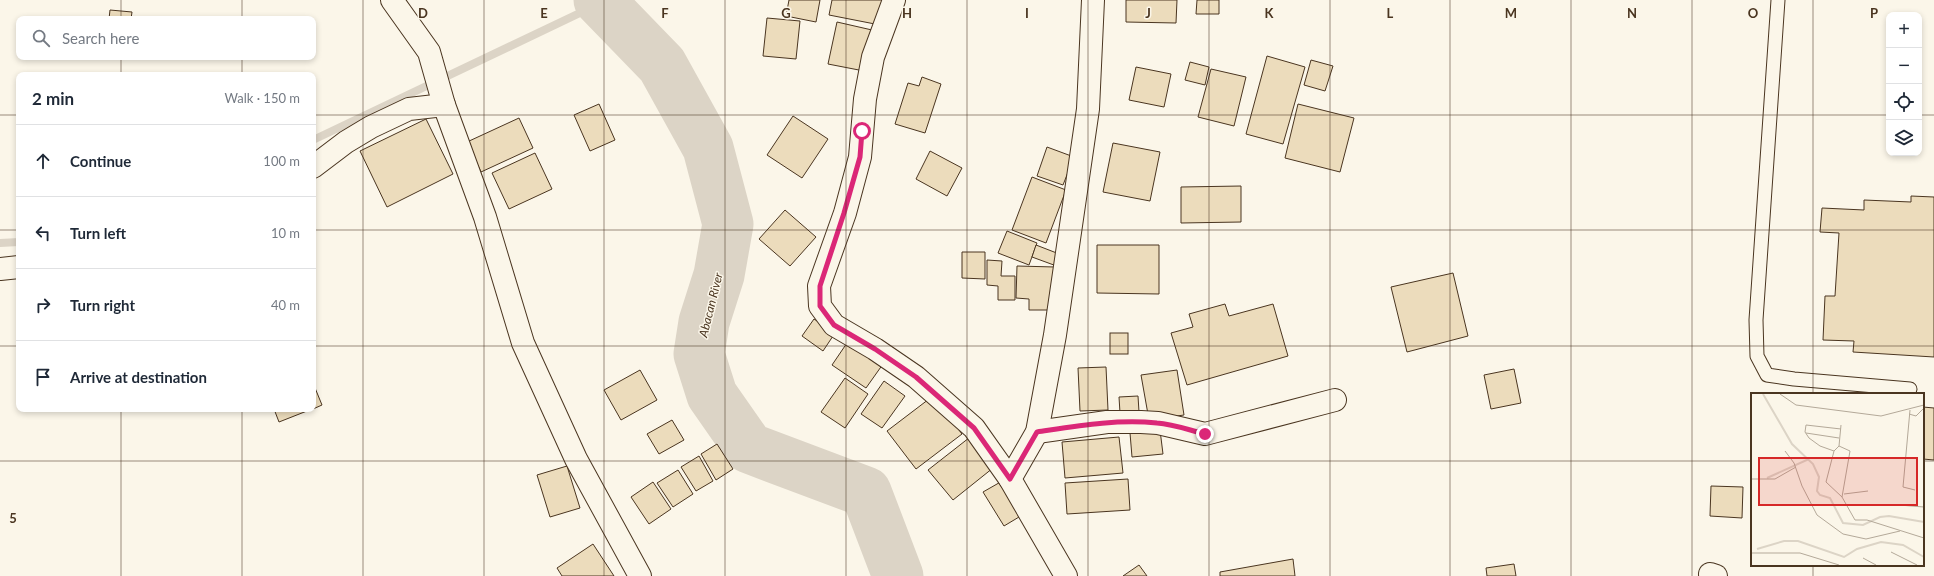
<!DOCTYPE html>
<meta charset="utf-8">
<style>
:root{--surface:#fff;--page:#f6f6f7;--text:#1f2937;--muted:#747a83;--line:#e0e1e3}
body{margin:0;font-family:Lato,sans-serif;background:var(--page);color:var(--text)}
.controls{position:absolute;right:12px;top:12px;display:grid;overflow:hidden;border-radius:8px;box-shadow:0 2px 6px #0003}
.controls button{width:36px;height:36px;display:grid;place-items:center;padding:0;border:0;border-bottom:1px solid var(--line);background:var(--surface);color:var(--text);font:20px sans-serif}
.stop{position:absolute;width:12px;height:12px;margin:-9px;border:3px solid #db2777;border-radius:50%;background:#fff}
.stop.end{background:#db2777;border-color:#fff;box-shadow:0 1px 4px #0008}
.list{margin:0;padding:0;list-style:none}
h2{display:flex;justify-content:space-between;align-items:center;height:52px;margin:0;padding:0 16px;font-size:17px}
h2 small{font-size:13px;font-weight:400;color:var(--muted)}
.list li{display:grid;grid-template-columns:26px 1fr auto;gap:12px;align-items:center;box-sizing:border-box;height:72px;padding:0 16px;border-top:1px solid var(--line)}
.list b{display:block;font-size:15px;white-space:nowrap}
.list em{font-size:13px;font-style:normal;color:var(--muted)}
.icon{flex:none;width:22px;height:22px;fill:none;stroke:currentColor;stroke-width:2;stroke-linecap:round;stroke-linejoin:round}
.map{position:relative;flex:none;width:1934px;height:576px;overflow:hidden}
.search{position:absolute;background:var(--surface);box-shadow:0 2px 6px #0003;left:16px;top:16px;width:300px;height:44px;display:flex;align-items:center;gap:10px;box-sizing:border-box;padding:0 14px;border-radius:8px;color:var(--muted);font-size:15px}
.panel{position:absolute;background:var(--surface);box-shadow:0 2px 6px #0003;left:16px;top:72px;width:300px;height:340px;border-radius:8px}
.map>svg:first-child{display:block}
.lines{fill:none;stroke-linecap:round;stroke-linejoin:round}
.stream{stroke:#dcd4c6;stroke-width:8}
.river{stroke:#dcd4c6;stroke-width:51}
.building{fill:#ecdcbc;stroke:#4a3520}
.lane-casing{stroke:#4a3520;stroke-width:15}
.street-casing{stroke:#4a3520;stroke-width:24}
.lane{stroke:#fbf6e9;stroke-width:13}
.street{stroke:#fbf6e9;stroke-width:22}
.route{stroke:#db2777;stroke-width:5}
.grid{fill:none;stroke:#4a3520;stroke-width:1;stroke-opacity:0.55}
.labels{text-anchor:middle;stroke-width:3;stroke-linejoin:round;paint-order:stroke}
.water-label{font-size:12px;font-style:italic;fill:#4a3520;stroke:#fbf6e9}
.inset-river{fill:none;stroke:#dcd4c6;stroke-width:2}
.inset-road{fill:none;stroke:#b4a999;stroke-width:1}
.view{fill:#d62828;fill-opacity:0.15;stroke:#d62828;stroke-width:2}
.inset-edge{fill:none;stroke:#4a3520;stroke-width:2}
.grid-label{font-size:13px;text-anchor:middle;font-weight:bold;fill:#4a3520;stroke:#fbf6e9;stroke-width:3;stroke-linejoin:round;paint-order:stroke}
</style>
<div class="map">
<svg width="1934" height="576" viewBox="0 0 1934 576">
<rect width="100%" height="100%" fill="#fbf6e9"/>
<g class="lines">
<g class="stream">
<polyline points="313,140 603,2"/>
<polyline points="0,243 19,242"/>
</g>
<polyline class="river" points="599,0 662,65 708,148 728,224 719,275 704,322 699,354 712,395 749,448 866,492 898,576"/>
</g>
<g class="building">
<polygon points="789,0 820,0 816,22 786,16"/>
<polygon points="832,0 885,0 880,25 829,15"/>
<polygon points="1126,0 1177,0 1176,23 1126,22"/>
<polygon points="1197,0 1219,0 1219,14 1196,14"/>
<polygon points="110,10 132,12 131,19 109,19"/>
<polygon points="767,18 800,21 796,59 763,56"/>
<polygon points="837,22 872,30 864,71 828,64"/>
<polygon points="1267,56 1305,67 1283,144 1246,134"/>
<polygon points="1311,60 1333,66 1325,91 1304,85"/>
<polygon points="1190,62 1209,67 1205,85 1185,80"/>
<polygon points="1136,67 1171,74 1164,107 1129,100"/>
<polygon points="1211,69 1246,77 1234,126 1198,117"/>
<polygon points="922,77 941,84 925,133 895,124 908,83 919,86"/>
<polygon points="599,104 615,140 590,151 574,115"/>
<polygon points="1298,104 1354,118 1340,172 1285,158"/>
<polygon points="793,116 828,139 802,178 767,155"/>
<polygon points="519,118 533,148 481,172 467,142"/>
<polygon points="426,119 453,174 387,207 360,151"/>
<polygon points="1113,143 1160,152 1150,201 1103,192"/>
<polygon points="1047,147 1074,157 1063,185 1037,176"/>
<polygon points="930,151 962,168 947,196 916,179"/>
<polygon points="535,153 552,189 509,209 492,173"/>
<polygon points="1032,177 1066,190 1046,243 1012,230"/>
<polygon points="1241,186 1241,222 1181,223 1181,187"/>
<polygon points="1911,196 1934,197 1934,357 1853,352 1854,341 1823,340 1825,296 1835,296 1839,233 1820,232 1822,208 1864,210 1864,200 1911,202"/>
<polygon points="785,210 816,237 790,266 759,239"/>
<polygon points="1007,231 1037,243 1029,265 998,253"/>
<polygon points="1036,245 1067,257 1062,268 1032,257"/>
<polygon points="1097,245 1159,245 1159,294 1097,293"/>
<polygon points="962,252 985,252 985,279 962,278"/>
<polygon points="987,260 1002,261 1001,276 1015,276 1015,300 998,300 998,286 987,285"/>
<polygon points="1017,266 1055,267 1054,310 1029,310 1029,299 1016,298"/>
<polygon points="1453,273 1468,336 1407,352 1391,287"/>
<polygon points="1225,304 1229,316 1273,304 1288,356 1187,385 1171,333 1193,327 1189,314"/>
<polygon points="814,319 835,333 823,351 802,336"/>
<rect x="1110" y="333" width="18" height="21"/>
<polygon points="849,340 883,364 866,388 832,365"/>
<polygon points="1106,367 1108,410 1080,411 1078,368"/>
<polygon points="1514,369 1521,403 1491,409 1484,375"/>
<polygon points="640,370 657,400 621,420 604,390"/>
<polygon points="1177,370 1184,415 1149,420 1141,375"/>
<polygon points="845,378 868,394 845,428 821,412"/>
<polygon points="884,381 905,396 882,428 861,414"/>
<polygon points="313,383 322,405 313,409"/>
<polygon points="933,396 962,434 916,469 887,431"/>
<polygon points="1138,396 1139,412 1120,413 1119,397"/>
<polygon points="1923,407 1934,408 1934,460 1923,459"/>
<polygon points="274,409 312,409 279,422"/>
<polygon points="672,420 684,440 659,454 647,434"/>
<polygon points="1160,430 1163,454 1132,457 1130,433"/>
<polygon points="974,434 998,464 953,500 928,470"/>
<polygon points="1119,437 1123,473 1065,478 1062,442"/>
<polygon points="717,444 733,469 716,480 701,454"/>
<polygon points="699,456 713,481 696,491 681,467"/>
<polygon points="567,466 580,508 550,517 537,475"/>
<polygon points="678,470 693,494 673,507 657,483"/>
<polygon points="1128,479 1130,510 1067,514 1065,483"/>
<polygon points="1004,480 1024,514 1004,526 983,492"/>
<polygon points="653,482 671,509 649,524 631,497"/>
<polygon points="1711,486 1743,487 1742,518 1710,516"/>
<polygon points="593,544 614,576 562,576 557,568"/>
<polygon points="1293,559 1295,576 1220,576 1220,572"/>
<polygon points="1514,564 1516,576 1487,576 1486,568"/>
<polygon points="1139,565 1147,576 1123,576"/>
</g>
<g class="lines">
<defs>
<polyline id="lane" points="1778,0 1756,320 1757,356 1767,375 1794,379 1910,389"/>
<g id="street">
<polyline points="392,0 429,52 444,105 485,217 523,343 576,459 640,576"/>
<polyline points="894,0 873,57 865,99 860,157 845,213 819,286 820,306 834,325 875,349 916,377 974,428 1010,479"/>
<polyline points="313,167 346,142 371,127 409,109 444,105"/>
<polyline points="0,269 19,267"/>
<polyline points="1037,432 1107,422 1141,422 1158,423 1205,434 1335,400"/>
<polyline points="1710,574 1716,576"/>
<polyline points="1066,576 1010,479 1037,432 1055,335 1088,109 1093,0"/>
</g>
</defs>
<use href="#lane" class="lane-casing"/>
<use href="#street" class="street-casing"/>
<use href="#lane" class="lane"/>
<use href="#street" class="street"/>
</g>
<g class="lines">
<path class="route" d="M862,131L860,157L844,213L820,286V306L834,325L875,349L916,377L974,428L1010,479L1037,432C1077,426 1116,419 1157,423C1173,424 1189,430 1205,434"/>
</g>
<path class="grid" d="M121,0V19M242,0V19M363,0V576M484,0V576M604,0V576M725,0V576M846,0V576M967,0V576M1088,0V576M1209,0V576M1330,0V576M1450,0V576M1571,0V576M1692,0V576M1813,0V394M121,57V75M242,57V75M0,115H19M313,115H1889M1919,115H1934M0,230H19M313,230H1934M0,346H19M313,346H1934M121,409V576M242,409V576M0,461H1752M1923,461H1934M1813,565V576"/>
<g class="labels">
<g class="water-label">
<text transform="translate(711 305) rotate(-76)" y="4">Abacan River</text>
</g>
</g>
<g transform="translate(1751 393)">
<rect width="173" height="173" fill="#fbf6e9"/>
<path class="inset-river" d="M12,1L41,51L62,71L68,84L66,98L69,102L79,105L92,130L112,132L129,124L138,123L173,129M16,85L58,66M6,156L33,148H47L93,164L106,156L130,149L152,152L173,164"/>
<path class="inset-road" d="M29,1L45,12L130,23L173,12M159,17L152,94L164,97M158,21L165,23L173,15M90,32L88,53L83,58L75,89L91,104M55,40L88,45M88,53L99,58L91,104L104,127H116L173,145M34,58L43,70L51,93L66,122L92,141L115,146L149,138M83,58L69,53L58,45L54,39L55,32L90,36M0,86H24L45,74M93,101L117,98M148,112L173,114M140,159L166,172M0,160H49L88,172M112,165L125,172"/>
<path class="view" d="M8,65H166V112H8Z"/>
<rect width="173" height="173" class="inset-edge"/>
</g>
<g class="grid-label">
<text x="423" y="18">D</text>
<text x="544" y="18">E</text>
<text x="665" y="18">F</text>
<text x="786" y="18">G</text>
<text x="907" y="18">H</text>
<text x="1027" y="18">I</text>
<text x="1148" y="18">J</text>
<text x="1269" y="18">K</text>
<text x="1390" y="18">L</text>
<text x="1511" y="18">M</text>
<text x="1632" y="18">N</text>
<text x="1753" y="18">O</text>
<text x="1874" y="18">P</text>
<text x="13" y="523">5</text>
</g>
</svg>
<div class="controls">
<button>+</button>
<button>−</button>
<button><svg class="icon" aria-label="locate" viewBox="0 0 24 24"><circle cx="12" cy="12" r="6"/><path d="M12 2v4M12 18v4M2 12h4M18 12h4"/></svg></button>
<button><svg class="icon" aria-label="layers" viewBox="0 0 24 24"><path d="M12 4l9 5-9 5-9-5zM3 14l9 5 9-5"/></svg></button>
</div>
<div class="stop" style="left:862px;top:131px"></div>
<div class="stop end" style="left:1205px;top:434px"></div>
<div class="search"><svg class="icon" aria-label="search" viewBox="0 0 24 24"><circle cx="10" cy="10" r="6"/><path d="M15 15l6 6"/></svg>Search here</div>
<section class="panel">
<h2>2 min<small>Walk · 150 m</small></h2>
<ul class="list">
<li><svg class="icon" aria-label="ahead" viewBox="0 0 24 24"><path d="M12 20V5M6 11l6-6 6 6"/></svg><div><b>Continue</b></div><em>100 m</em></li>
<li><svg class="icon" aria-label="left" viewBox="0 0 24 24"><path d="M17 20v-9H6M10 6l-5 5 5 5"/></svg><div><b>Turn left</b></div><em>10 m</em></li>
<li><svg class="icon" aria-label="right" viewBox="0 0 24 24"><path d="M7 20v-9h11M14 6l5 5-5 5"/></svg><div><b>Turn right</b></div><em>40 m</em></li>
<li><svg class="icon" aria-label="arrive" viewBox="0 0 24 24"><path d="M6 21V4h12l-3 4 3 4H6"/></svg><div><b>Arrive at destination</b></div></li>
</ul>
</section>
</div>
